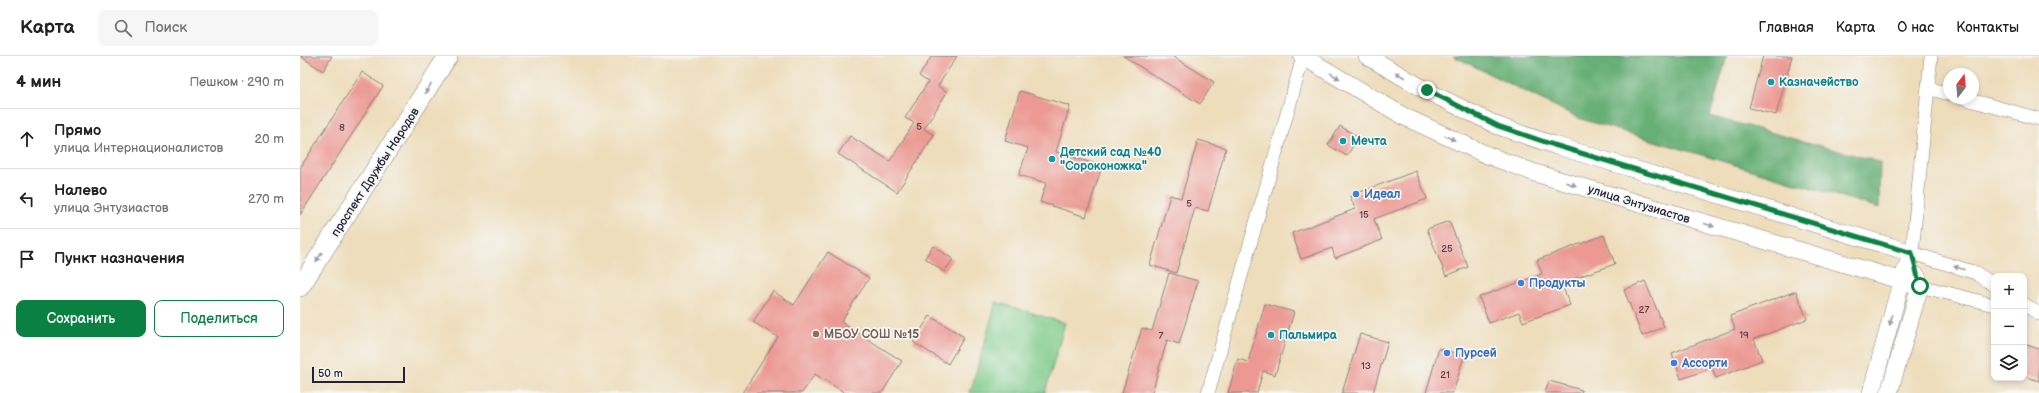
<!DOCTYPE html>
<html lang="ru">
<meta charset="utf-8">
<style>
:root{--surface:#fff;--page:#f6f6f6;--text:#222;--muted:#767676;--line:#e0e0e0;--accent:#0b8043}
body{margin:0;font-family:"Balsamiq Sans",sans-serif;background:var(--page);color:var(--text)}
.controls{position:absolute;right:12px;bottom:12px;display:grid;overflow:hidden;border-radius:8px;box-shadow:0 2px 6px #0003}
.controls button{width:36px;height:36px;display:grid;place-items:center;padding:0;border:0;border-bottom:1px solid var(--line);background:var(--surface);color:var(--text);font:20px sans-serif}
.compass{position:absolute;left:1643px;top:12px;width:36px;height:36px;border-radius:50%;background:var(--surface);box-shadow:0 2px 6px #0003;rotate:16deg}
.scale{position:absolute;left:12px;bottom:10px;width:93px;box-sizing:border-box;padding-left:4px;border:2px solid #22223b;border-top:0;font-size:11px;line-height:14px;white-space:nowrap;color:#22223b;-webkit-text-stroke:3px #f6f6f2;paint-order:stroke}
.stop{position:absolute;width:12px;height:12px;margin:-9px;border:3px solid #0b8043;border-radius:50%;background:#fff}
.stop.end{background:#0b8043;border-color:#fff;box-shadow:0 1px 4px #0008}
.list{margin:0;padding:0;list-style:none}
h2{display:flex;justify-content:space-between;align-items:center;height:52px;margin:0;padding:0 16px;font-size:17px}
h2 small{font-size:13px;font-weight:400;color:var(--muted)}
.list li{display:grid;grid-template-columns:26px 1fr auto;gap:12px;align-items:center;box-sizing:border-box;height:60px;padding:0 16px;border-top:1px solid var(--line)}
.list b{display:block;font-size:15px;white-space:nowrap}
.list p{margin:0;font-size:13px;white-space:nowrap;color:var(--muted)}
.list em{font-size:13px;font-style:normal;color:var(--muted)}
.actions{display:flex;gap:8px;padding:12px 16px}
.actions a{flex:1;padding:9px 0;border:1px solid var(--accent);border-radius:8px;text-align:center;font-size:14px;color:var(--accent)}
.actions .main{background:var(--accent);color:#fff}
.icon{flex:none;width:22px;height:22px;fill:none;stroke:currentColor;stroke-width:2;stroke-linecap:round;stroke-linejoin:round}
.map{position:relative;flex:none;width:1739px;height:337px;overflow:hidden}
header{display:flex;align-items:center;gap:24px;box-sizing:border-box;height:56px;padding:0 20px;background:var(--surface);border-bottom:1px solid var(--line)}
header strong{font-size:19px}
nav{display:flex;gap:22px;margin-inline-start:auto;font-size:14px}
.search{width:280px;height:36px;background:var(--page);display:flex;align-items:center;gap:10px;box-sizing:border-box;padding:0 14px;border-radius:8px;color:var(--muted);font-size:15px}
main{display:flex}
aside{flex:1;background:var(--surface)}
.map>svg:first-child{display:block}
.green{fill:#7dcb8a;stroke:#507662}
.forest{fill:#66af76;stroke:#446858}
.building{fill:#ec9993}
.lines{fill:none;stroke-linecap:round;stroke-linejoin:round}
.minor-casing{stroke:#88807b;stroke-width:14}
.tertiary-casing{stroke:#88807b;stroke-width:18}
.secondary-casing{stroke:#88807b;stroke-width:20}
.minor{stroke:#fff;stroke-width:13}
.tertiary{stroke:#fff;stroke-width:17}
.secondary{stroke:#fff;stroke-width:19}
.oneway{fill:#9c9ca7}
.route{stroke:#0b8043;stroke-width:5}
.culture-dot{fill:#0f9aa8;stroke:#f6f6f2;stroke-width:1.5}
.shop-dot{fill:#3f7fe0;stroke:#f6f6f2;stroke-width:1.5}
.education-dot{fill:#8d6e63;stroke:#f6f6f2;stroke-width:1.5}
.labels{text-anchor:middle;stroke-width:3.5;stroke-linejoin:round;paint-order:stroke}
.number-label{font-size:10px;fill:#544051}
.culture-label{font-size:12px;font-weight:bold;fill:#0d838f;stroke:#f6f6f2;text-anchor:start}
.street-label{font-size:12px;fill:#22223b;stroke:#f6f6f2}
.shop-label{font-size:12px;font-weight:bold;fill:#366cbe;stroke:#f6f6f2;text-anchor:start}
.education-label{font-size:12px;font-weight:bold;fill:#785e54;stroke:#f6f6f2;text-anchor:start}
</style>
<header>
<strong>Карта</strong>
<div class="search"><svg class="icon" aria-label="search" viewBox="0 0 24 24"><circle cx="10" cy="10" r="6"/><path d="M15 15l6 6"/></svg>Поиск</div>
<nav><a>Главная</a><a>Карта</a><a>О нас</a><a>Контакты</a></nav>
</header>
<main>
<aside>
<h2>4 мин<small>Пешком · 290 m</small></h2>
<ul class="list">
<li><svg class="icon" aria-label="ahead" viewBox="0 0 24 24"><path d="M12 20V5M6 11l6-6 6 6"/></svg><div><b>Прямо</b><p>улица Интернационалистов</p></div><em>20 m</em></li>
<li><svg class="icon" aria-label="left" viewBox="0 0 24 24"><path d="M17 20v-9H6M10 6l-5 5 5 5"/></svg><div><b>Налево</b><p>улица Энтузиастов</p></div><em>270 m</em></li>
<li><svg class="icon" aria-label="arrive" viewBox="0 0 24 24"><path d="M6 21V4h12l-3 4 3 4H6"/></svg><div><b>Пункт назначения</b></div></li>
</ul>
<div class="actions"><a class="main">Сохранить</a><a>Поделиться</a></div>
</aside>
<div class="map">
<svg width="1739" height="337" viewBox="0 0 1739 337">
<rect width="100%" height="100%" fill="#f6f6f2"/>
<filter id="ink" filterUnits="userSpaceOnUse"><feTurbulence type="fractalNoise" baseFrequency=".025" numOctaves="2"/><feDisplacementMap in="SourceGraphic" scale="8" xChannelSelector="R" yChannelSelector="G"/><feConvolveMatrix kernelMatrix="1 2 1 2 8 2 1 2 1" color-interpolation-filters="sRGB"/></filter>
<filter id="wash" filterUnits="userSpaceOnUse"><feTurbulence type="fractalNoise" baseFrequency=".012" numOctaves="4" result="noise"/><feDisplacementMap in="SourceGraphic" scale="16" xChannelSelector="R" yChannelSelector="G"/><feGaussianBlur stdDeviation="0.9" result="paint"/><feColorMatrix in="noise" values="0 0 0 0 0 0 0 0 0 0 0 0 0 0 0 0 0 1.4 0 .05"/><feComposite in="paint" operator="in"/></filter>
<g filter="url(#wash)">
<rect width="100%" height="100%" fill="#edb"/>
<polygon class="green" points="696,246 765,267 745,337 670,337"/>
<polygon class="forest" points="1153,0 1427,0 1410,60 1580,106 1579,152 1281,63"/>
<g id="blocks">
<g class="building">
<polygon points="0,0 32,0 23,15"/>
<polygon points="632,0 657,0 638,30 647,36 624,73 634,79 597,136 538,98 550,80 590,105 614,67 605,62 628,26 619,20"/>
<polygon points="823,0 872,0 914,26 900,48"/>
<polygon points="1463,0 1492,0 1476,59 1449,52"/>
<polygon points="62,16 83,30 0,159 0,112"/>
<polygon points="720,35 770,50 756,96 802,110 786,161 740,146 746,127 719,119 728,92 705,85"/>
<polygon points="1040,70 1058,81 1047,100 1028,89"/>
<polygon points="898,84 926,92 908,155 895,152 876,217 850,209 870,139 881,142"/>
<polygon points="1116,115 1127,143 1074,163 1082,184 1035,202 1032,192 1001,203 992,177 1055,153 1050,140"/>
<polygon points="1149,165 1168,211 1146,220 1127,173"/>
<polygon points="1304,179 1315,208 1261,227 1270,249 1223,266 1219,256 1189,267 1179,241 1242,218 1237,204"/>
<polygon points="633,190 653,203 644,216 625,202"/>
<polygon points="528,196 569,222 541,266 602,305 582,337 545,337 515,318 502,337 442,337 478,281 453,266 473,235 494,249"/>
<polygon points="869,217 898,225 879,288 867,284 852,337 822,337 842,272 852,275"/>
<polygon points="1345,225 1364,271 1342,280 1324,234"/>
<polygon points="1496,235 1507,263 1454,283 1462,304 1416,322 1412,312 1381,323 1372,297 1435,273 1430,260"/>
<polygon points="965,248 994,256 975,319 963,315 957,337 928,337 938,303 948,306"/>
<polygon points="630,260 664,281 648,308 613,286"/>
<polygon points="1060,278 1088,286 1073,337 1042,337"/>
<polygon points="1724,288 1739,293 1739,325 1724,320"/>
<polygon points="1139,292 1164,300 1153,337 1126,337"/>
<polygon points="1249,325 1282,334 1281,337 1245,337"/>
</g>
</g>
</g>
<g filter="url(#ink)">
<use href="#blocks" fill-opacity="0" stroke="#88807b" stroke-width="1"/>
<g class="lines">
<defs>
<g id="minor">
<polyline points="1631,0 1612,197 1676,217 1694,229"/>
<polyline points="1628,32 1649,38"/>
<polyline points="1663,42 1739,63"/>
<polyline points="1620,230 1694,249"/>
<polyline points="1724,248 1739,258"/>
<polyline points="908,337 1003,1"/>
</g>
<g id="tertiary">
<polyline points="1002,0 1105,61 1187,99 1235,117 1620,230"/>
<polyline points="1067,0 1127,35 1198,70 1254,89 1612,197"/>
<polyline points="1571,337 1601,226 1612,197"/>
<polyline points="1589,337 1620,230 1617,220"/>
</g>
<polyline id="secondary" points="0,231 148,0"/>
</defs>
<use href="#minor" class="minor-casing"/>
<use href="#tertiary" class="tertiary-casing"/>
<use href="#secondary" class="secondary-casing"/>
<use href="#minor" class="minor"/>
<use href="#tertiary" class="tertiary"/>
<use href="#secondary" class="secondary"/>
</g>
<defs><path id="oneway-solid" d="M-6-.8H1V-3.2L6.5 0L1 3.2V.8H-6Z"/></defs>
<g class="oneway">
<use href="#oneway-solid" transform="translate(1100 19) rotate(-150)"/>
<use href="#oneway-solid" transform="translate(1035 20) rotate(31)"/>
<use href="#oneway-solid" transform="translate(128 33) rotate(121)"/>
<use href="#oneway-solid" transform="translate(1150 82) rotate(25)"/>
<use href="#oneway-solid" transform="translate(1271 128) rotate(17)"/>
<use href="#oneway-solid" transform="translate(1409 169) rotate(17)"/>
<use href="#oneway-solid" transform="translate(19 201) rotate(123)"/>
<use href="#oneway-solid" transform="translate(1659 212) rotate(-163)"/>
<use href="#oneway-solid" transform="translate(1591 264) rotate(105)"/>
</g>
</g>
<g class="lines" filter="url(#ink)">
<polyline class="route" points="1127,34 1198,70 1254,89 1612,197 1620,230"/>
</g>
<g class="culture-dot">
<circle cx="1471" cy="26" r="4"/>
<circle cx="1043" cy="85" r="4"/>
<circle cx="752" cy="103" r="4"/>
<circle cx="971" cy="279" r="4"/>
</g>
<g class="shop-dot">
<circle cx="1056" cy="138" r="4"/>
<circle cx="1221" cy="227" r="4"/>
<circle cx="1147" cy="297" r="4"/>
<circle cx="1374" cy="307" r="4"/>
</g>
<circle class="education-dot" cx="516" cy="278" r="4"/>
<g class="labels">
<g class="number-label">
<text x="619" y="74">5</text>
<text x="42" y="75">8</text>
<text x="889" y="151">5</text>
<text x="1064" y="162">15</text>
<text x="1147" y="196">25</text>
<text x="1344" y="257">27</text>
<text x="1444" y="282">19</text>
<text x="861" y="283">7</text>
<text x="1066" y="313">13</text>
<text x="1145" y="322">21</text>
</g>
<g class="culture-label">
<text x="1479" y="30">Казначейство</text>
<text x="1051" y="89">Мечта</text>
<text x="760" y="100">Детский сад №40<tspan x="760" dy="14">"Сороконожка"</tspan></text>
<text x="979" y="283">Пальмира</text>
</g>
<g class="street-label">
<text transform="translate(75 116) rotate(-57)" y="4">проспект Дружбы Народов</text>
<text transform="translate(1339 148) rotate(17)" y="4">улица Энтузиастов</text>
</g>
<g class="shop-label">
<text x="1064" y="142">Идеал</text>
<text x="1229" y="231">Продукты</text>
<text x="1155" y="301">Пурсей</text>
<text x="1382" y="311">Ассорти</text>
</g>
<g class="education-label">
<text x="524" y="282">МБОУ СОШ №15</text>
</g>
</g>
</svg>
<div class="controls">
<button>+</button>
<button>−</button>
<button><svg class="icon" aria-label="layers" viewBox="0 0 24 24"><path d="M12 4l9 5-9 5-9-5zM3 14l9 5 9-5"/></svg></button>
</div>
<svg class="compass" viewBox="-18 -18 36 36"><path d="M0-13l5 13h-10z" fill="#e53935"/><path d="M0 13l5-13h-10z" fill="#767676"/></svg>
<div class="scale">50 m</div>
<div class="stop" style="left:1620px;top:230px"></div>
<div class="stop end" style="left:1127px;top:34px"></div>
</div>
</main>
